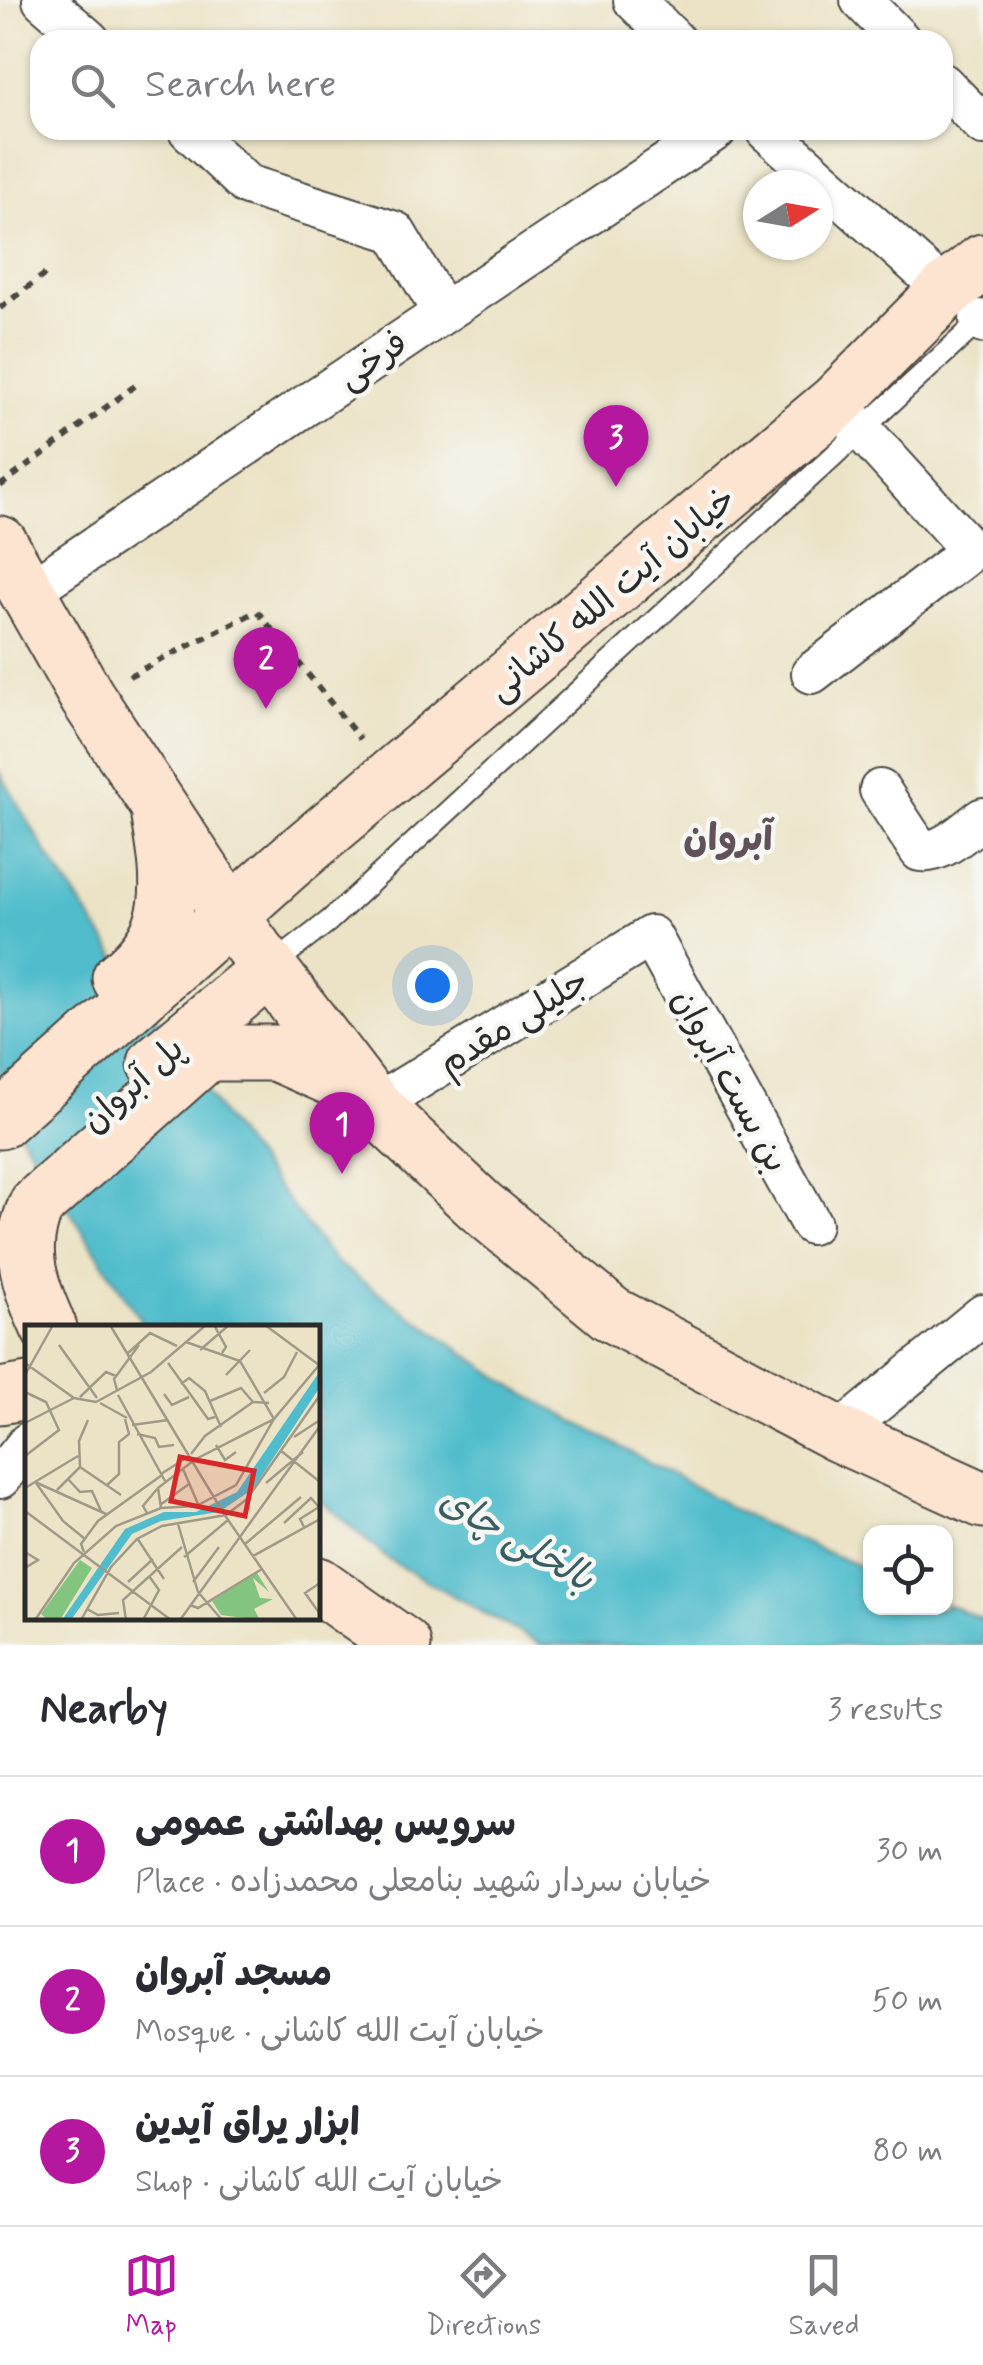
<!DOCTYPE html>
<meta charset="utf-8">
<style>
:root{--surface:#fff;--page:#f2f2f3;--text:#2b2b33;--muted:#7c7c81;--line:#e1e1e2;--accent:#b5179e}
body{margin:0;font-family:Mynerve,"Playpen Sans Arabic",sans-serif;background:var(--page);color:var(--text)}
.controls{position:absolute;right:30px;bottom:30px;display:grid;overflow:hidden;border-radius:20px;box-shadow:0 2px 8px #0004}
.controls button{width:90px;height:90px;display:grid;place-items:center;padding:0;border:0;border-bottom:2px solid var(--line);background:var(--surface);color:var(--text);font:50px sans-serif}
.compass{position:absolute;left:743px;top:170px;width:90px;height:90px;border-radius:50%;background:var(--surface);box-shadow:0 2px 8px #0004;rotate:79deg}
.you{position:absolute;left:432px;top:985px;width:35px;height:35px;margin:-25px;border:8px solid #fff;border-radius:50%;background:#1a73e8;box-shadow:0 0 0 15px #1a73e833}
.badge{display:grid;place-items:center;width:65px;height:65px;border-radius:50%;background:var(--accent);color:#fff;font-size:32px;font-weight:700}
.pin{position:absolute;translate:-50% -82px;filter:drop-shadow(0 2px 5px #0008)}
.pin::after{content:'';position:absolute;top:52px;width:35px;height:30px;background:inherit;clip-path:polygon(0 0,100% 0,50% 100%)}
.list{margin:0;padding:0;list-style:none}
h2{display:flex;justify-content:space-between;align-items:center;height:130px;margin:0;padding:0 40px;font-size:42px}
h2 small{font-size:32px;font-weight:400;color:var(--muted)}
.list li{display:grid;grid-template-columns:65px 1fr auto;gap:30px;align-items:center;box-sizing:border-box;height:150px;padding:0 40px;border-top:2px solid var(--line)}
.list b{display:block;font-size:38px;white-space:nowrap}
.list p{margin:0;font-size:32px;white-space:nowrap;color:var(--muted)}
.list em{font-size:32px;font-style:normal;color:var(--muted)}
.icon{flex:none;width:55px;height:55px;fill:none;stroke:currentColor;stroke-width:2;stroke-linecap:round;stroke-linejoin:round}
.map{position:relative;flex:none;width:983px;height:1645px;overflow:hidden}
.search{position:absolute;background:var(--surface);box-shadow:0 2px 8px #0004;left:30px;right:30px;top:30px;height:110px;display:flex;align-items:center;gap:25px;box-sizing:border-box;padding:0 35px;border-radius:30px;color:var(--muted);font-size:38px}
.sheet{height:580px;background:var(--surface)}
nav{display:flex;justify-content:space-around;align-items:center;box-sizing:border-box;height:140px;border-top:2px solid var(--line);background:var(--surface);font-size:28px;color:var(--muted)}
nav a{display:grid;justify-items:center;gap:5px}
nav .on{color:var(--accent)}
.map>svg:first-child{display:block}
.water{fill:#51bdcc;stroke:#3e747c;stroke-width:2.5}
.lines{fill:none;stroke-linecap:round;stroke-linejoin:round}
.service-casing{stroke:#484742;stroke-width:24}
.minor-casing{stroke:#484742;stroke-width:44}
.secondary-casing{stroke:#484742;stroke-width:59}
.path{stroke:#484742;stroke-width:6;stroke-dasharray:8 8;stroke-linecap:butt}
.service{stroke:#fff;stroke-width:20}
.minor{stroke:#fff;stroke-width:40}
.secondary{stroke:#fde4d1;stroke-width:55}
.labels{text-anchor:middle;stroke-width:9;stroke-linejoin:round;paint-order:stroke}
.street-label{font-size:35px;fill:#2b2b2b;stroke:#f6f6f2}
.neighbourhood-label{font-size:38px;font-weight:bold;fill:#60515a;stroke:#f6f6f2}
.water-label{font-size:38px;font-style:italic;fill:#385e63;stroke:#f6f6f2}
.inset-road{fill:none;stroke:#9f9988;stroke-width:2.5}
.view{fill:#d62828;fill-opacity:0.15;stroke:#d62828;stroke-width:5}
.inset-edge{fill:none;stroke:#2b2b2b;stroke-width:5}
</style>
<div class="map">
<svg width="983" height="1645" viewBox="0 0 983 1645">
<rect width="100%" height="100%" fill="#f6f6f2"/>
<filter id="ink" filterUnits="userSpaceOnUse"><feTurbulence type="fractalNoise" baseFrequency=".01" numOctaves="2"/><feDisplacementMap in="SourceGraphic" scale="20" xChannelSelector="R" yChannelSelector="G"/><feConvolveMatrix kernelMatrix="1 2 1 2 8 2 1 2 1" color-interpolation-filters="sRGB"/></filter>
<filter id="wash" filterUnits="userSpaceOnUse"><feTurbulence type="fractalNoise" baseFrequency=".0048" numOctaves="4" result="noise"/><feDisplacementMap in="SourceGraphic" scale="40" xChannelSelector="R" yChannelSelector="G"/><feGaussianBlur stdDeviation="2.25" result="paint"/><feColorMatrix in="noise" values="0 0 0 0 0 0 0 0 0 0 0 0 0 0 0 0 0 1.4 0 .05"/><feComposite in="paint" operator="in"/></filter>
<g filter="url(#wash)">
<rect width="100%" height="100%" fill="#ece3c6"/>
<polygon class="water" points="0,773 46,852 226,1121 335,1262 516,1389 761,1524 870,1571 870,1608 946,1608 946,1604 983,1620 983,1645 542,1645 389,1560 318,1498 318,1328 145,1327 0,1103"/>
</g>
<g filter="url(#ink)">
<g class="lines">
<defs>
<polyline id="service" points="270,967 329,921 983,318"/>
<g id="minor">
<polyline points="43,0 89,40"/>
<polyline points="634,0 674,40"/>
<polyline points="861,0 900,40"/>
<polyline points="943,84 983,125"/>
<polyline points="189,130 247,185 395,232 442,311"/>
<polyline points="766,130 946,291"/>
<polyline points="980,320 983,323"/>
<polyline points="29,591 716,130"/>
<polyline points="812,673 963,557 969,548 836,402"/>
<path d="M880,790L920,851C943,854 965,830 983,818"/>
<polyline points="374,1106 651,936 811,1224"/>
<polyline points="838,1434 983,1315"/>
<polyline points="0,1478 28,1443"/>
</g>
<g id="secondary">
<polyline points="0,544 87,697 196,862 249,942 374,1106 480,1206 611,1314 838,1434 983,1500"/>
<path d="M120,978C179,931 171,885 160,817"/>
<polyline points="156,1063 269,969"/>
<polyline points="0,1121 285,866 836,402 946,291 983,262"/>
<path d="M49,1328C29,1285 16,1247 37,1204L207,1053H276L358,1089"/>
<polyline points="0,1396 28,1391"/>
<polyline points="318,1585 403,1645"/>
</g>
</defs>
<use href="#service" class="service-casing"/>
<use href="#minor" class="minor-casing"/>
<use href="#secondary" class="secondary-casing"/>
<g class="path">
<polyline points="0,308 48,272"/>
<polyline points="0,486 136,385"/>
<polyline points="129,676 257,611 360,739"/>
</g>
<use href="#service" class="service"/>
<use href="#minor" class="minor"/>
<use href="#secondary" class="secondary"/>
</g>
</g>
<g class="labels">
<g class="street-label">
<text transform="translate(372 359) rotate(-34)" y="12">فرخی</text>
<text transform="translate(611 593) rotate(-40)" y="12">خیابان آیت الله کاشانی</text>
<text transform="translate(513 1021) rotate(-32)" y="12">جلیلی مقدم</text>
<text transform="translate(731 1080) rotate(61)" y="12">بن بست آبروان</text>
<text transform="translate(132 1084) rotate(-42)" y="12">پل آبروان</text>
</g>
<g class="neighbourhood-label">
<text x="728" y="850">آبروان</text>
</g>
<g class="water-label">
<text transform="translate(517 1538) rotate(30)" y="13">بالخلی چای</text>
</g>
</g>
<g transform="translate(25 1325)">
<rect width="295" height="295" fill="#ece3c6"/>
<path d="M55,235L67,243L35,295H23L16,289ZM232,248L244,267L228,253L235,273L248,274L229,284L235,295L196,290L187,276Z" fill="#83c57e"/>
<path d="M295,46V62L228,164L194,187L136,196L107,209L46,295H37L100,204L139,187H171L212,167Z" fill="#51bdcc"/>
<path class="inset-road" d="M85,0L199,189L272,295M189,0L201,22L197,28M240,0L294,40M161,17L215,36L249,94L169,135M34,20L72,73M175,25L204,0M103,28L125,8L152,21M0,38L49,73L71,77L126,47L181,0M143,38L183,94L190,92M0,50L28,0M201,50L225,25M156,59L164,53L180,66L196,102M92,65L89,54L114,20M0,67L21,77L34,105L0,131M239,68L259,52L272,27M139,69L147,80L164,72M93,70L140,156M55,72L81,47L91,51M185,76L216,63L228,77M75,78L102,93M0,98L49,73M107,100L143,95M112,109L130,113L134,122L149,120M269,112L295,95M191,120L200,135L211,127M255,125L295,157M166,129L180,111L228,77L244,78M55,142L54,116L63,95M55,142L96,170M158,144L173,179M136,149L164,131M43,154L55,167L67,166L76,186M10,157L81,189M11,158L38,196L60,214M241,158L278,127M81,161L94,149V117L104,109L100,94M0,163L53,131M32,165L55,142M135,180L164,159M136,183L133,163L168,136M0,186L146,295M122,188L118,181L132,164M259,198L286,173L294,182M153,199L173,267M279,202L275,194L294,182M112,213L139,254M220,219L276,172M0,227L13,235L0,243M59,227L56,219L73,196L137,150M228,231L295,194M159,232L203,195M103,257L128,234M168,257L194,222M295,258L280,268L295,289M173,267L197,295M165,280L173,283L237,244M62,284L73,290L94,288M10,295L49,238L91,201L136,183L171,181L211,160L249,94L295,39M56,295L86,242L112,214L137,201L201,190L222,174L295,70M101,295L98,275L157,222M118,295L134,265L124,251M155,295L295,101"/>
<path class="view" d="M155,132L229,146L220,191L146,176Z"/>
<rect width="295" height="295" class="inset-edge"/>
</g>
</svg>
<div class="controls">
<button><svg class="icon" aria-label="locate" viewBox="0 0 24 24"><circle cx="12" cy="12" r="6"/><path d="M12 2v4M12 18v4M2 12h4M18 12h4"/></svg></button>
</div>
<svg class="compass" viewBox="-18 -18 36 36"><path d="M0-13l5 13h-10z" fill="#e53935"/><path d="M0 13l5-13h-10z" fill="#7c7c81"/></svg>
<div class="you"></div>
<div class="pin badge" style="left:342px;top:1174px">1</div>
<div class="pin badge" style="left:266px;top:709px">2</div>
<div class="pin badge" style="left:616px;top:487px">3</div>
<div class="search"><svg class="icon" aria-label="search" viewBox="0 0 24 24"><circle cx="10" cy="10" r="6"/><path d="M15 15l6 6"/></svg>Search here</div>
</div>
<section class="sheet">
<h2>Nearby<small>3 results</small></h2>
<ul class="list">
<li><span class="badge">1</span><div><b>سرویس بهداشتی عمومی</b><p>Place · خیابان سردار شهید بنامعلی محمدزاده</p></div><em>30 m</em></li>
<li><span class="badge">2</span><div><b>مسجد آبروان</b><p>Mosque · خیابان آیت الله کاشانی</p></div><em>50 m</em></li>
<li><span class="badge">3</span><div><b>ابزار یراق آیدین</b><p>Shop · خیابان آیت الله کاشانی</p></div><em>80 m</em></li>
</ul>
</section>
<nav>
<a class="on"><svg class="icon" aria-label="map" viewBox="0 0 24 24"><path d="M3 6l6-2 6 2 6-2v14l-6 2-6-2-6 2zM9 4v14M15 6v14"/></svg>Map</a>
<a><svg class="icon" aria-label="directions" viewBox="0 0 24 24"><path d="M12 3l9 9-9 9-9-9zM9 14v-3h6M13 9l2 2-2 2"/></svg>Directions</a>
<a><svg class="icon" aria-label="saved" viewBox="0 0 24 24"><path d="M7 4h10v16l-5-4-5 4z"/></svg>Saved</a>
</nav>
